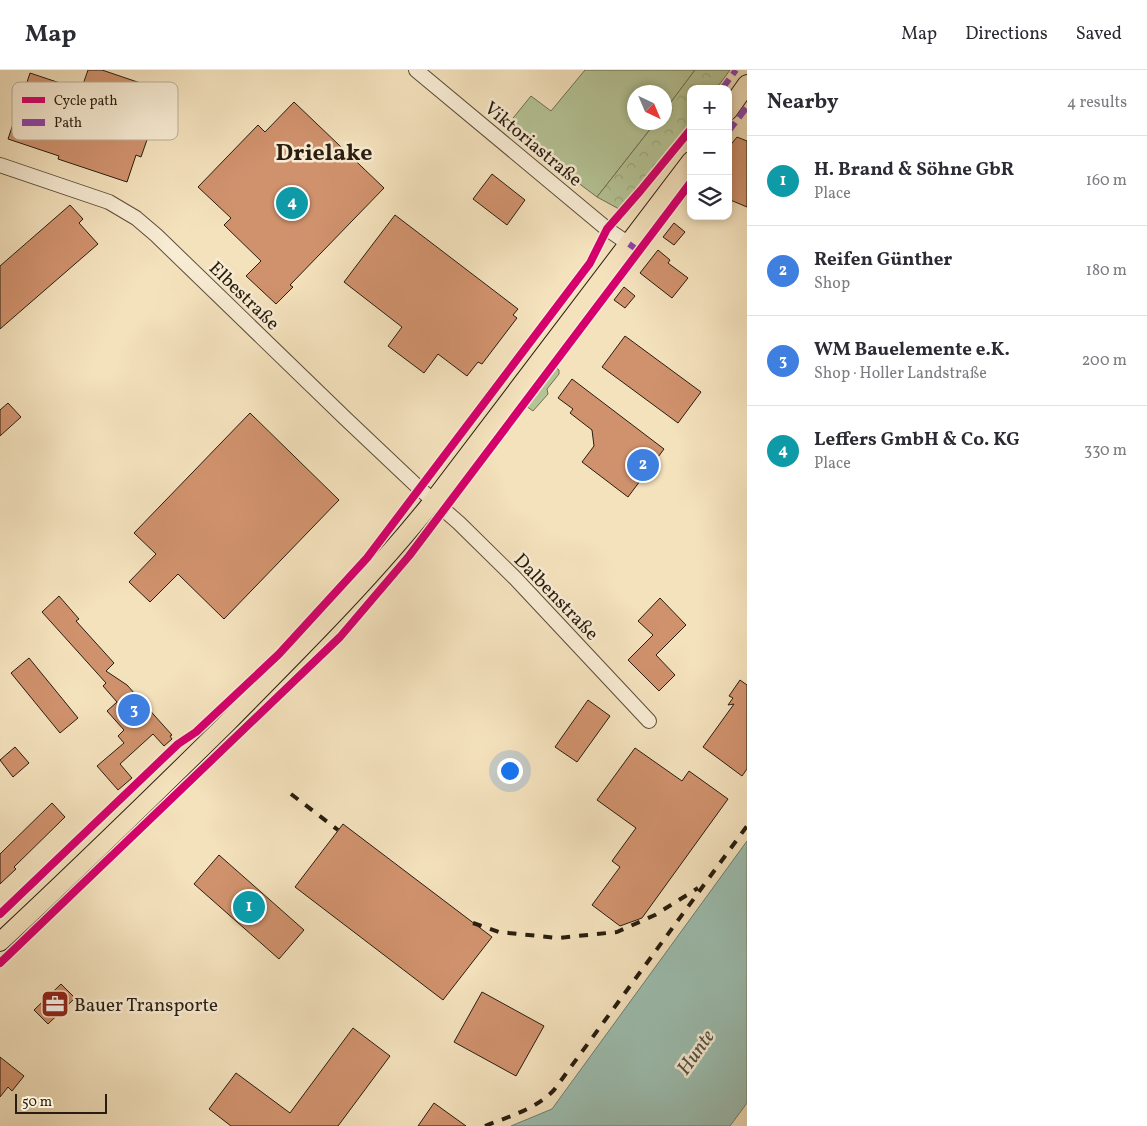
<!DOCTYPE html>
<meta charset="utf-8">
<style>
:root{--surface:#fff;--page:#f2f2f3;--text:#2b2b33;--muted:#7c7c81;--line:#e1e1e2;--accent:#1a73e8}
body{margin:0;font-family:Vollkorn,serif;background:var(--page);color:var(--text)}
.controls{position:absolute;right:15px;top:15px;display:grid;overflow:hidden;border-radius:10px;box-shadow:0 2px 8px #0003}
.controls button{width:45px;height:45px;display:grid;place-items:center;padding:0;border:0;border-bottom:1px solid var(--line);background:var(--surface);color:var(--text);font:25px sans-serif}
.compass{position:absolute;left:627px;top:15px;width:45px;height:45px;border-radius:50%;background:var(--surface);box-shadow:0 2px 8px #0003;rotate:136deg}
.scale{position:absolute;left:15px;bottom:12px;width:92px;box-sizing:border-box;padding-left:5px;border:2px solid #291d0f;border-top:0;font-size:14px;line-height:18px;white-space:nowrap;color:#291d0f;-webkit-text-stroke:4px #f8ecd4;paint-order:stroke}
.you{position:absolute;left:509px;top:700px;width:18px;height:18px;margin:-12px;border:4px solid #fff;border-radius:50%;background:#1a73e8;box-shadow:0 0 0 8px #1a73e833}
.badge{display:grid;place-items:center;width:32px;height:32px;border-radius:50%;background:var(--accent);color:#fff;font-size:16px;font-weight:700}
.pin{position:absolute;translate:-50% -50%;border:2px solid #fff;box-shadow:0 1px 5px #0006}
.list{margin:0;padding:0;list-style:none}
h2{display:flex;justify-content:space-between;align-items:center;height:65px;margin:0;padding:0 20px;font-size:21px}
h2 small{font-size:16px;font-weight:400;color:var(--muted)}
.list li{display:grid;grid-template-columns:32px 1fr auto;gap:15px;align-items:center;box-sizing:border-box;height:90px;padding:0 20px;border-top:1px solid var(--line)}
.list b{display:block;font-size:19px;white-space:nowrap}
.list p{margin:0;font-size:16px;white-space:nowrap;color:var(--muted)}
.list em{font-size:16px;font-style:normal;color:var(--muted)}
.icon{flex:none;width:28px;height:28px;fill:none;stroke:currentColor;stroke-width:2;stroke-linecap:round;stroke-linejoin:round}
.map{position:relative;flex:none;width:747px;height:1056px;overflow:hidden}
header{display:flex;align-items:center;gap:30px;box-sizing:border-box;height:70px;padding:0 25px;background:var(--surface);border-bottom:1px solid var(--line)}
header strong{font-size:24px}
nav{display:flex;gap:28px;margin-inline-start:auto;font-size:18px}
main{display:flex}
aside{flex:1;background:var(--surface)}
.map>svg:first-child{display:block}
.green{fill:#b5c496;stroke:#6f7052}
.forest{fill:url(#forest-crowns);stroke:#6f7052}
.water{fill:#9cbeb0;stroke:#6e7e70}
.building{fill:#d0926d;stroke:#291d0f}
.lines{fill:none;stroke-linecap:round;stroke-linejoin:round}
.minor-casing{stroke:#5c4e3a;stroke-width:16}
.major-casing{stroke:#291d0f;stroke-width:20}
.minor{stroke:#f8ecd4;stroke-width:14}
.major{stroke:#f4e2bd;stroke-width:18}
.rail{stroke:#291d0f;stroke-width:4;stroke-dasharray:9 9;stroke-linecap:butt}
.quiet{stroke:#8e44ad;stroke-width:6;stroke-dasharray:12 6;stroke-linecap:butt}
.cycleway-casing{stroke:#f8ecd4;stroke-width:11}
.cycleway{stroke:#d6006c;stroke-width:8}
.labels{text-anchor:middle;stroke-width:5;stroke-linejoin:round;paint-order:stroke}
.street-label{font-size:19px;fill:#291d0f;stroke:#f8ecd4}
.poi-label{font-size:19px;fill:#291d0f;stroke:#f8ecd4;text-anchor:start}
.water-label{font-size:20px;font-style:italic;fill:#515547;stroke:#f8ecd4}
.district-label{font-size:24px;font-weight:bold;fill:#291d0f;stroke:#f8ecd4}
.key{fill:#f8ecd4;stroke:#baae99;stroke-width:1}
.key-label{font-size:14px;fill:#291d0f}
</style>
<header>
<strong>Map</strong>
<nav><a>Map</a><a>Directions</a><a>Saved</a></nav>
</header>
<main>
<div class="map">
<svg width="747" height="1056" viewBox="0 0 747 1056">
<defs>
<pattern id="forest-crowns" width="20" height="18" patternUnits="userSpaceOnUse" patternTransform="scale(1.25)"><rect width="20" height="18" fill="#b5c496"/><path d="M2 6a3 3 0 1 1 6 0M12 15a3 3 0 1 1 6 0" fill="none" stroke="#9ca880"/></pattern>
</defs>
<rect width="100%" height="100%" fill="#f4e2bd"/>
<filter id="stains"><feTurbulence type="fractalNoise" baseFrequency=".004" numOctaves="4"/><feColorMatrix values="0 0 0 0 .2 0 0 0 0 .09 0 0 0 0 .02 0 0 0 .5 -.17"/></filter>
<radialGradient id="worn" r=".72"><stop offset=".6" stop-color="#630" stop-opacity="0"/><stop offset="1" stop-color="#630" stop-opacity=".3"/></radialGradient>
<g class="green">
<polygon points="585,0 695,0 665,40 664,22 634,22 634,52 655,53 597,127 505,58 531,26 551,41"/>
<polygon points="555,297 559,300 559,304 547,319 548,324 533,341 526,336"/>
</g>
<polygon class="forest" points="695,0 730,0 716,19 691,19 691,52 619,139 597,127 655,53 664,52 665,40"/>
<polygon class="water" points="747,771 747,1033 730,1056 511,1056 552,1039"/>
<g class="building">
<polygon points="88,0 102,0 164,21 141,87 136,85 127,112 58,89 59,86 8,69 30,3 81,20"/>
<polygon points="294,32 384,118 290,215 293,217 276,234 246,206 261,191 224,155 231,148 198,117 258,55 265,62"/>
<polygon points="737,67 747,71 747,137 728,129 728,78"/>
<polygon points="492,104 525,130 507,155 473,129"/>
<polygon points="70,135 83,149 79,153 98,174 0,259 0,196"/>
<polygon points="395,145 518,239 513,245 517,248 482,294 478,292 467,306 438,284 424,303 388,276 402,257 344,212"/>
<polygon points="674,153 685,162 674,175 663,167"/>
<polygon points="658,180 670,190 668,193 688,208 672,228 640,203"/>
<polygon points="624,217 635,226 625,238 614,230"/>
<polygon points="625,266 701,322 678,353 602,297"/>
<polygon points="572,309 664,379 628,427 582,392 594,376 592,360 570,343 573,339 558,328"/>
<polygon points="8,333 21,347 0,366 0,340"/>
<polygon points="250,343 339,430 224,549 178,504 150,532 129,512 156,484 134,463"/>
<polygon points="59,526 79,549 76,551 114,593 106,601 127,615 172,665 170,666 172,669 164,676 153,664 120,694 132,708 118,720 97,696 124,673 118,666 124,660 107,641 117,632 103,616 106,613 42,542"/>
<polygon points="660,528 686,555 656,585 675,605 659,621 628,590 653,565 638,551"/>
<polygon points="29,588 78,648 60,663 11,603"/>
<polygon points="740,610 747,615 747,699 742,706 703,677 734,634 728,635 733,628 729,626"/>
<polygon points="588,630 610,646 577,692 555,677"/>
<polygon points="15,677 29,693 13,707 0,690"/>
<polygon points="635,678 682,711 689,701 728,729 642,848 620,856 592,835 620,797 612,791 636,758 597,730"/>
<polygon points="52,733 65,747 14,797 16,799 0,814 0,784"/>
<polygon points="343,754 492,867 443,930 295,817"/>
<polygon points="219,785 304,860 279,889 194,814"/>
<polygon points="61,914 75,928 48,954 34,940"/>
<polygon points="482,922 544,956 516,1006 454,972"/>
<polygon points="353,958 390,986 338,1056 231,1056 209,1039 236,1003 290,1043"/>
<polygon points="0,987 24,1006 12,1021 8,1017 0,1027"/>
<polygon points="434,1033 466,1056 418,1056"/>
</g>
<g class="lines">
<defs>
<g id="minor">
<polyline points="416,0 607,159 629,174"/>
<polyline points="0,95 109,132 136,148 156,165 346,349 420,419 459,453 515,508 649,651"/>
</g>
<g id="major">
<polyline points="728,41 747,14"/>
<path d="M0,872C77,800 153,726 228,652C299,580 370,510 433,431L691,91"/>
</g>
</defs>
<use href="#minor" class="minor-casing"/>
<use href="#major" class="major-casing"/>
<use href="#minor" class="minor"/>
<use href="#major" class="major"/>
<g class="rail">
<polyline points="291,724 338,760"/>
<polyline points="473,853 499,862 558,868 617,862 655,845 698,818"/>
<path d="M485,1056C510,1046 536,1039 554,1020L747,756"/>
</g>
<g class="quiet">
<polyline points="722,19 736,0"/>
<polyline points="728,62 747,37"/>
<polyline points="629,174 639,181"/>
</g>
<defs>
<g id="cycleway">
<polyline points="0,844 178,674 196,662 279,584 367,488 590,193 607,159 641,120 691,59"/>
<polyline points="0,893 340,567 409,486 691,112"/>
</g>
</defs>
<use href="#cycleway" class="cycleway-casing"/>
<use href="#cycleway" class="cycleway"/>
</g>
<defs>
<symbol id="office-square" viewBox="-11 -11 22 22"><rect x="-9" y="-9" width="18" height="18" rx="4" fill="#8f2418" stroke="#f8ecd4"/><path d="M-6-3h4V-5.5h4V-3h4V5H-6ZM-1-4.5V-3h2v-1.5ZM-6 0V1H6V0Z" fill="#fff"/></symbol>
</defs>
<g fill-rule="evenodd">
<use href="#office-square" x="39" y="918" width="32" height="32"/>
</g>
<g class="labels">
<g class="street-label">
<text transform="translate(534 73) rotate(40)" y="7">Viktoriastraße</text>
<text transform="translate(245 225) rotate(44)" y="7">Elbestraße</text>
<text transform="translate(557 526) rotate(46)" y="7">Dalbenstraße</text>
</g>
<g class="poi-label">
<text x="74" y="941">Bauer Transporte</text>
</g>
<g class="water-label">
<text transform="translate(695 982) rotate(-55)" y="7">Hunte</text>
</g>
<g class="district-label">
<text x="324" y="90">Drielake</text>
</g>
</g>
<rect x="12" y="12" width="166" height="58" rx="8" class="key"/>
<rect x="22" y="27" width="23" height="6" fill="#d6006c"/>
<rect x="22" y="49" width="23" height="7" fill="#8e44ad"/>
<g class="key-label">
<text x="54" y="35">Cycle path</text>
<text x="54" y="57">Path</text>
</g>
<rect width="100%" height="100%" filter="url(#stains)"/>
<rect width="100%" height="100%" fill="url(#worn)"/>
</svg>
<div class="controls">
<button>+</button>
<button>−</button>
<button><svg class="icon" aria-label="layers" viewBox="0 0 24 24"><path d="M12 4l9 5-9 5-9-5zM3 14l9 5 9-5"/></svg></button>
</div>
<svg class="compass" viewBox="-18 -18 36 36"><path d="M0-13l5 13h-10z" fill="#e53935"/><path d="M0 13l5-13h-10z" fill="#7c7c81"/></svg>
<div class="scale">50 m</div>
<div class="you"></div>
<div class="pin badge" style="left:249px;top:837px;background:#0f9aa8">1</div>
<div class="pin badge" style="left:643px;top:395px;background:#3f7fe0">2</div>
<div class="pin badge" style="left:134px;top:640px;background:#3f7fe0">3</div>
<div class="pin badge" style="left:292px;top:133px;background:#0f9aa8">4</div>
</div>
<aside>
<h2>Nearby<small>4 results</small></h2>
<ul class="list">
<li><span class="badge" style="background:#0f9aa8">1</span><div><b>H. Brand &amp; Söhne GbR</b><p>Place</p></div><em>160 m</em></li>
<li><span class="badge" style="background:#3f7fe0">2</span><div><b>Reifen Günther</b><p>Shop</p></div><em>180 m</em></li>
<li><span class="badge" style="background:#3f7fe0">3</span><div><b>WM Bauelemente e.K.</b><p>Shop · Holler Landstraße</p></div><em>200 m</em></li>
<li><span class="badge" style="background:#0f9aa8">4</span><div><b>Leffers GmbH &amp; Co. KG</b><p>Place</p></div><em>330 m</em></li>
</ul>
</aside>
</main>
